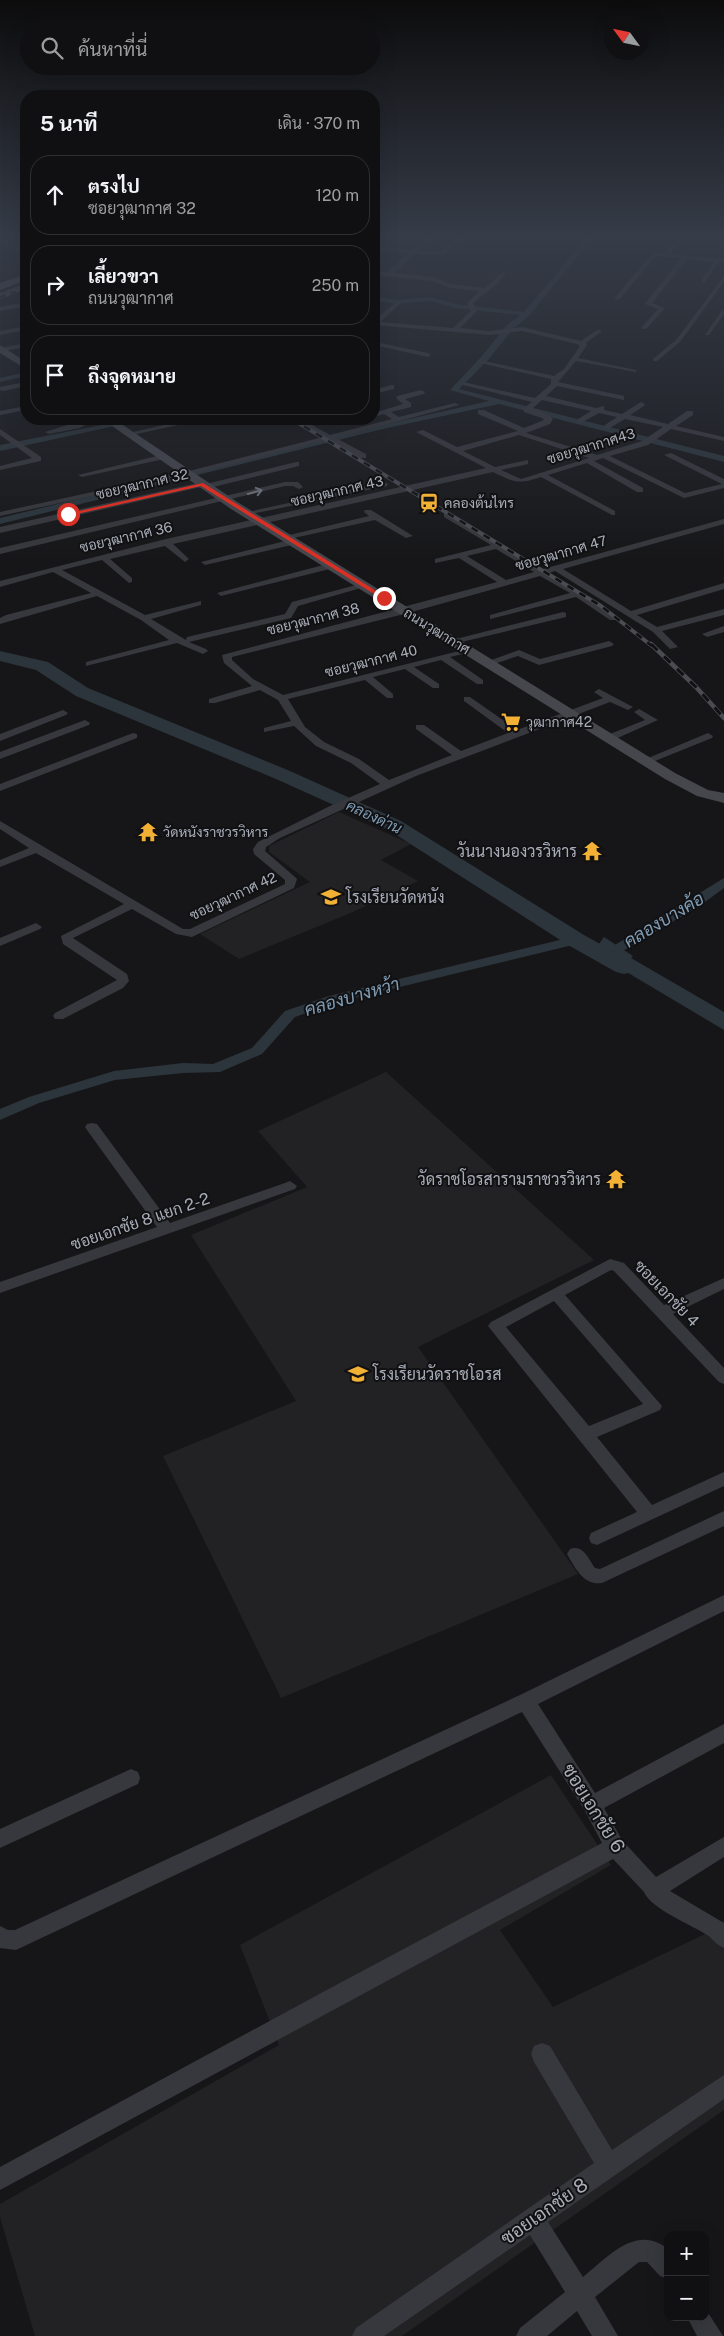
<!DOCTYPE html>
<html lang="th">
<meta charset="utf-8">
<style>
:root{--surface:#101012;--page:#19191b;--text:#f1f3f6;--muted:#9c9d9f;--line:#303032}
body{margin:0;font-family:"Public Sans",Sarabun,sans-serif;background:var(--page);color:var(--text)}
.controls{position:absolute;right:15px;bottom:15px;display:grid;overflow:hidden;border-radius:10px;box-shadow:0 5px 20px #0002}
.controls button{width:45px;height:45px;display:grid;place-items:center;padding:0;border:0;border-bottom:1px solid var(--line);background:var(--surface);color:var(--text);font:25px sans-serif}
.compass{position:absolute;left:604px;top:15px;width:45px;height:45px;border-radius:50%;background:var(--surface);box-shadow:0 5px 20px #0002;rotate:303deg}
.stop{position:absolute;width:15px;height:15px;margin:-11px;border:4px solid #d93025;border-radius:50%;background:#fff}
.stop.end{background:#d93025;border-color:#fff;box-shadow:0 1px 5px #0008}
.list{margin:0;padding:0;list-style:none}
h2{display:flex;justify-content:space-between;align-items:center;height:65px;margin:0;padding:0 20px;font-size:21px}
h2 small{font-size:16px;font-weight:400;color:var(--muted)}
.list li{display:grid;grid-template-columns:32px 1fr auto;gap:15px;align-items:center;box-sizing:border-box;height:80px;margin:0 10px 10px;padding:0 10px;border:1px solid var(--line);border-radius:20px}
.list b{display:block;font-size:19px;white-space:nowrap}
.list p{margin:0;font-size:16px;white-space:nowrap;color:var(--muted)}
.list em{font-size:16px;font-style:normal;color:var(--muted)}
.icon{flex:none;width:28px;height:28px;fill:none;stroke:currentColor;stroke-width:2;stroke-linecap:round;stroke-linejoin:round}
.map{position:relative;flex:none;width:724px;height:2336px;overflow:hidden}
.search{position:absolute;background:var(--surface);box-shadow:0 5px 20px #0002;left:20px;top:20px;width:360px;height:55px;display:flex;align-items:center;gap:12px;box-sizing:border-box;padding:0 18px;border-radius:28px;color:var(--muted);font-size:19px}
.panel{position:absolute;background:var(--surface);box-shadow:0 5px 20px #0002;left:20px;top:90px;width:360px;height:335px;border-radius:20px}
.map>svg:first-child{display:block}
.built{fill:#222225}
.water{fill:#2c353c}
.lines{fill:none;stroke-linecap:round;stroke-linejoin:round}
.canal{fill:#2c353c;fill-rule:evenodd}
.river{fill:#2c353c;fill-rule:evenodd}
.minor{fill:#37383d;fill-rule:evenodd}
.secondary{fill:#45474d;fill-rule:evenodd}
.primary{fill:#53555c;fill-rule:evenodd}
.rail-far2-casing{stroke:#4a4c52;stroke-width:2.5}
.rail-far1-casing{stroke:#4a4c52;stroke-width:4}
.rail-casing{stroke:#4a4c52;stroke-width:4.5}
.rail-far2{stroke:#111113;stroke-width:2;stroke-dasharray:5.5;stroke-linecap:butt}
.rail-far1{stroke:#111113;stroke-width:2.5;stroke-dasharray:7;stroke-linecap:butt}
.rail{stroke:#111113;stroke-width:3;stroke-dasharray:9;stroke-linecap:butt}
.oneway{stroke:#757881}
.route{fill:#d93025}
.labels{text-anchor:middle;stroke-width:4;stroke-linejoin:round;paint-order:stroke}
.far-street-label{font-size:14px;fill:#a8adb8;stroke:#111113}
.far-poi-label{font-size:14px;fill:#a8adb8;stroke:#111113;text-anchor:start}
.far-water-label{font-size:15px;font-style:italic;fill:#7f9bb3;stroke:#111113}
.poi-label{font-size:16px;fill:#a8adb8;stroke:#111113;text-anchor:end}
.street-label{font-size:16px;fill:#a8adb8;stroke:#111113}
.water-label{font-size:18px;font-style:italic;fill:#7f9bb3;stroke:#111113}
.near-street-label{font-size:19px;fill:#a8adb8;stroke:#111113}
</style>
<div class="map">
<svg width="724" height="2336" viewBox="0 0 724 2336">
<rect width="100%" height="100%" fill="#161618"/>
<g class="built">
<polygon points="339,812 411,844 381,860 418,881 353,912 239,959 200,934 310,882 269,852 269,846"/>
<polygon points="386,1072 594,1260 418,1347 578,1574 281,1698 163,1456 296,1401 191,1235 307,1187 258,1131"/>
<polygon points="551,1775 611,1865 500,1930 553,2007 705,1934 724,1921 724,2110 402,2336 35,2336 0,2217 0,2204 279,2045 240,1945"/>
</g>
<polygon class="water" points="604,937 633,956 631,958 724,1012 724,1030 593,952"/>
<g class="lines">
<g class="canal">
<polygon points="588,236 594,236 529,316 513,329 488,360 459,389 724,456 724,462 499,404 387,428 0,524 0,518 387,424 489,401 450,390 482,356 507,325 520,315 456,308 431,301 397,304 374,300 374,296 397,300 431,297 456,304 524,312"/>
<polygon points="26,372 26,376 0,382 0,378"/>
<polygon points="132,419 147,419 0,451 0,445"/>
<polygon points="724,878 724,888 701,905 609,959 599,959 597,956"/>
<polygon points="576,936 582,940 581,943 338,1002 295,1017 262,1054 220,1072 183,1073 115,1080 39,1103 0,1120 0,1109 29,1097 114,1071 183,1063 213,1064 252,1048 285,1011 329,996"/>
</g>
<polygon class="river" points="0,651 48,662 88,688 290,771 401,821 584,935 632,962 635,967 632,972 624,974 616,972 568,945 387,829 276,779 76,696 36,670 0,661"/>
<g class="minor">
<path d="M429,236H435L419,251L440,252L457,238L462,239L443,255L415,254L394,273L433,277L451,284L485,288L502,273H506L498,283L473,303L477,311L460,328L490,331L522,327L581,341L597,330H601V332L586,343L587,345L578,358L636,370V372L576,361L558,382L624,396V400L557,386L546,396L596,408L604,406V410L622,414L641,402L645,404L644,406L630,415L668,424L687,411H693V415L676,426L724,437V441L671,429L648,445L610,456L685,493L722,484L664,455L671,453L724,479V488L684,498L603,458L594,461L643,488V492H637L587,463L548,475L615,511V515H612L541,477C518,485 514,482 493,472L173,544L189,559L185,562L165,546L110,559L132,578V582L129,583L102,560L62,570L145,615L201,601V605L151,619L186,640L187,637L285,614L292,602L364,583L368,586L298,606L291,618L189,642L206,649L208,651L203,654L177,643L86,666V662L169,640L141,620L97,596L0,624V618L6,615L91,593L53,572L0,587V581L166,539L486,468L416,432L423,430L457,447L518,431L478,414V410H484L524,428L544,420L542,418L524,412V408L532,402L459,384L463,382L535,398L551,384V379L476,362L479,360L554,376L564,369L580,346L577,344L522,331L490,335L374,325V320L398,301L400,304L380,322L453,328L471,311L467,303L480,291L450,288L432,281L374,275V271L387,272L409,253L374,250V246L412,250ZM542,400L591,411L578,419V423H581L599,413L617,417L605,425L604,427L608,429L625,419L663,427L642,441L597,455L526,433L550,424L553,419L548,414L532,409ZM519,435L589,458L521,479L501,470L528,464V460L495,467L463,451Z"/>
<polygon points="679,236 685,236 671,254 724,259 724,263 719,262 704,283 701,281 714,262 687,259 652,303 665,308 646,329 642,329 642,327 658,309 645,304 681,258 656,256 619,300 614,299 652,253 665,253"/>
<polygon points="724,276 724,282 680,342 657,361 653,361 653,359 676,340"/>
<polygon points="26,302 26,306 0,311 0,307"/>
<polygon points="723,309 724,314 709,335 705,335"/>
<polygon points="26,326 26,330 0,335 0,331"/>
<polygon points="26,343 26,347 0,352 0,348"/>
<polygon points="380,343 428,353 431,355 428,357 378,346"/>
<polygon points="26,382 26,386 3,391 0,390 0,387"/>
<polygon points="391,385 394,385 394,389 374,394 374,390"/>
<polygon points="421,390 425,392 424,394 405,399 411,403 411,407 391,412 399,417 455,403 459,405 336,438 366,454 366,458 360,458 328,440 185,476 0,516 0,512 185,472 323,437 292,419 301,419 330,435 392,419 384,414 374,417 374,413 403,404 396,398 397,396"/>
<polygon points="26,406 26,410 0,415 0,411"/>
<polygon points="87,419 96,419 80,428 49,434 45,432"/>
<polygon points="124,419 138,419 113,425 109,423"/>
<polygon points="191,419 205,419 128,436 124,434"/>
<polygon points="348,419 361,419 344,424 340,422"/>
<polygon points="0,429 41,457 41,461 0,470 0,466 32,458 0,435"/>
<polygon points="161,455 165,457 164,459 82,477 78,475"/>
<polygon points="296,462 299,462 299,466 205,489 201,487 0,533 0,527 202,482 206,484"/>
<polygon points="285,482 298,482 303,487 299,489 293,486 285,486 0,554 0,548"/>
<polygon points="384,482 388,484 387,486 247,515 243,513"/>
<polygon points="365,510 371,510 413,536 406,538 375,520 285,540 281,537 369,516 364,512"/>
<path d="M444,513H450L543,569L724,519V524L563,569L631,611L724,583V589L637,615L657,627L724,609V615L662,631L678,647L670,649L653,632L555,571L549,573L616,616V620H610L576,597L490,619V615L570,593L540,576L408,613L232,657V660L253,679L283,695L471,648V652L450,657L483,680V684H477L441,660L414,667L439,684V688H433L405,669L373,677L393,694V698H387L365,680L288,699L305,727L324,742L359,759L389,780L452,755L416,729V725H424L461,751L508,733L464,701V697H470L517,730L603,698L594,692L599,689L633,707L628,710L610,702L416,776L280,838L266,847L265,851L295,877L297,879L294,888L192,937L176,934L132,909L73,938L127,974L129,981L123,988L63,1019H55L53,1016L55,1013L117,980L63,944L61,936L124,904L36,853L0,867V860L29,848L0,829V821L183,929H190L285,884V880L254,854L253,849L258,842L330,806L380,784L351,763L316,746L294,726L264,732V728L291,721L278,700L260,690L215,703H209V699L252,686L224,663L222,655L497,582L459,558L435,563V559L491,545L444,517ZM496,549L534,572L506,580L467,556Z"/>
<polygon points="293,539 296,540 296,544 205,565 201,562"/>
<polygon points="331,563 334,564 334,568 221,596 217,593"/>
<polygon points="563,612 566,613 566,617 453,644 448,641"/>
<polygon points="724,626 724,632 707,637 702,634"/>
<polygon points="609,641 614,644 612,646 539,665 518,656 488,666 483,663 519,650 540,659"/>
<polygon points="639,709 658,720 613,740 605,740 605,736 645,720 634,712"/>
<polygon points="63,710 68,713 66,715 0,741 0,734"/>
<polygon points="85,720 90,723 89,725 0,759 0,752"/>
<polygon points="133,733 137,734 137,738 0,791 0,784"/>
<polygon points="708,733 713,736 712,738 650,763 646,764 641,761"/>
<polygon points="36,923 42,927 40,929 0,946 0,938"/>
<polygon points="92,1123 97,1124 170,1223 285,1183 290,1181 297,1186 295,1189 0,1293 0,1282 157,1227 87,1130 85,1127 87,1124"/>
<path d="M610,1259L624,1263L664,1305L724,1278V1289L673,1314L724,1368V1384L719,1382L614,1271L611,1270L565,1295L662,1406L660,1410L597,1437L652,1505L724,1472V1486L597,1545L591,1543L589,1538L591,1533L637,1512L488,1326L491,1322ZM554,1301L643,1404L589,1426L506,1327Z"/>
<path d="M724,1511V1526L602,1583C584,1586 575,1568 567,1554L570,1549C583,1544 588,1558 595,1568L600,1569Z"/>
<path d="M724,1595V1611L538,1704L595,1793L724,1724V1743L604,1808L622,1840L656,1877L724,1837V1857L670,1891L724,1923V1948C717,1945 714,1941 709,1936C692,1925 651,1909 644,1892L613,1859L0,2190V2167L323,1992L602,1843L585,1811L522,1712L16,1950L0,1948V1926L8,1930H15L520,1695Z"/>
<polygon points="131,1769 138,1772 140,1778 138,1784 0,1848 0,1829"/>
<path d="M542,2043L550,2046L612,2150L724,2075V2099L548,2222L583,2277C607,2258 636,2223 668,2249V2279L660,2276L647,2262H639L595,2297L618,2336H592L577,2311L547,2336H516L520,2328L565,2292L530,2235L384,2336H352L356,2328L594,2163L534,2062L531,2054L534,2046Z"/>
<polygon points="705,2308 723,2336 697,2336 687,2317 705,2317"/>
</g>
<g class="secondary">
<polygon points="26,283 26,289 0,299 0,293"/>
<polygon points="0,345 26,362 26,369 0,353"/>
<polygon points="102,419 114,419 239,503 675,773 708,790 724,793 724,803 697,796 665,779 231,509"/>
</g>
<polygon class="primary" points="26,274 26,280 0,290 0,283"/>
<defs>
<g id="rail-far2">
<polyline points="0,239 26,255"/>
<polyline points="0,297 26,288"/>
</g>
<polyline id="rail-far1" points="292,419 601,606 652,646"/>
<polyline id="rail" points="651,644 696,687 724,718"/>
</defs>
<use href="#rail-far2" class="rail-far2-casing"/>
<use href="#rail-far1" class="rail-far1-casing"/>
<use href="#rail" class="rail-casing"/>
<use href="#rail-far2" class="rail-far2"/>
<use href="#rail-far1" class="rail-far1"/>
<use href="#rail" class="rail"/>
</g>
<defs><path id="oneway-shaft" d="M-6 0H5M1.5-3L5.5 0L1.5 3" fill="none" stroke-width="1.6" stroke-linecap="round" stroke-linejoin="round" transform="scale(1.25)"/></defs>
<use class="oneway" href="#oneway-shaft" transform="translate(255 492) rotate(-15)"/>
<linearGradient id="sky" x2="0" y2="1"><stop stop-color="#0c0c0d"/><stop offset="0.42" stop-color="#363c48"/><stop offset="1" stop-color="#363c48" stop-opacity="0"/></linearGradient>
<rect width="724" height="563" fill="url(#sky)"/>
<polygon class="route" points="203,483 386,597 386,598 382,599 201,486 68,516 66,514"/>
<defs>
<symbol id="station-bare" viewBox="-9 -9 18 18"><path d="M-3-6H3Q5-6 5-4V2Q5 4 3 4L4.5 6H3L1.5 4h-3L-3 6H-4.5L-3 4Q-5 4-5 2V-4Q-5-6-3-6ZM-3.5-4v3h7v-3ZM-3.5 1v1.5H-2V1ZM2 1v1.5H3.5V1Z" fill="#f2b134" stroke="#111113" stroke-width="2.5" paint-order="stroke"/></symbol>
<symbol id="supermarket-bare" viewBox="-9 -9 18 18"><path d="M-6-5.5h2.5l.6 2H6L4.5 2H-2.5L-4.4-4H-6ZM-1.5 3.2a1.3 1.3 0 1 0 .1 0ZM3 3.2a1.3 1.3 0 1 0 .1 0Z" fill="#f2b134" stroke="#111113" stroke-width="2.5" paint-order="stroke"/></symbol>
<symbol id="temple-bare" viewBox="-9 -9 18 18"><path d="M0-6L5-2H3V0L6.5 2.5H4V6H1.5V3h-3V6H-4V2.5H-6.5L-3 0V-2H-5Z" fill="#f2b134" stroke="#111113" stroke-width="2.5" paint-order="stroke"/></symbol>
<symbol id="school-bare" viewBox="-9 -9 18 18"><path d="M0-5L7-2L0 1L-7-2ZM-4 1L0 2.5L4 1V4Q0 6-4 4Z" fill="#f2b134" stroke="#111113" stroke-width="2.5" paint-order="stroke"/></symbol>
</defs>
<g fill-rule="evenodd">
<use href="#station-bare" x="415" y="489" width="28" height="28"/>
<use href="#supermarket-bare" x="497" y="708" width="28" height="28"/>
<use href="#temple-bare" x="134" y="818" width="28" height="28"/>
<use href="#temple-bare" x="578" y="837" width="28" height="28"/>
<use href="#school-bare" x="317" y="883" width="28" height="28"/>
<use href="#temple-bare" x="602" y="1165" width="28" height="28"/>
<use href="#school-bare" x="344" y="1360" width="28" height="28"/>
</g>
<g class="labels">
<g class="far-street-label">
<text transform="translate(591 446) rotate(-17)" y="5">ซอยวุฒากาศ43</text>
<text transform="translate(142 484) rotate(-13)" y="5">ซอยวุฒากาศ 32</text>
<text transform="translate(337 491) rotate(-13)" y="5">ซอยวุฒากาศ 43</text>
<text transform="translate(126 537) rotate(-13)" y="5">ซอยวุฒากาศ 36</text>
<text transform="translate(561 553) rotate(-16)" y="5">ซอยวุฒากาศ 47</text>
<text transform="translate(313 619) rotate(-14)" y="5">ซอยวุฒากาศ 38</text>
<text transform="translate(437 631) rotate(32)" y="5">ถนนวุฒากาศ</text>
<text transform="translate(371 661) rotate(-14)" y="5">ซอยวุฒากาศ 40</text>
<text transform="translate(233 896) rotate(-25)" y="5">ซอยวุฒากาศ 42</text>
</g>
<g class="far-poi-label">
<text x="444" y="508">คลองต้นไทร</text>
<text x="526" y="727">วุฒากาศ42</text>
<text x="163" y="837">วัดหนังราชวรวิหาร</text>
</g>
<g class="far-water-label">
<text transform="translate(374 817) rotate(25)" y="5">คลองด่าน</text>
</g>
<g class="poi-label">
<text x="577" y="857">วันนางนองวรวิหาร</text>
<text x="346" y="903" text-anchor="start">โรงเรียนวัดหนัง</text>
<text x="601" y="1185">วัดราชโอรสารามราชวรวิหาร</text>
<text x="373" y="1380" text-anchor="start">โรงเรียนวัดราชโอรส</text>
</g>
<g class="street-label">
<text transform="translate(140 1221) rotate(-19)" y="6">ซอยเอกชัย 8 แยก 2-2</text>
<text transform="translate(667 1293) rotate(46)" y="6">ซอยเอกชัย 4</text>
</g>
<g class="water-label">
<text transform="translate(664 920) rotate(-31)" y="6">คลองบางค้อ</text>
<text transform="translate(352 997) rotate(-16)" y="6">คลองบางหว้า</text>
</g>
<g class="near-street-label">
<text transform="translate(594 1808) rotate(58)" y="7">ซอยเอกชัย 6</text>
<text transform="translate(544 2211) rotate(-35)" y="7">ซอยเอกชัย 8</text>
</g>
</g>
</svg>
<div class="controls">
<button>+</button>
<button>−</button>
</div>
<svg class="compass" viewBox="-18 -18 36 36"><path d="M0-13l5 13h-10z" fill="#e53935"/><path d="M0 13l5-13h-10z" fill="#9c9d9f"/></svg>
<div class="stop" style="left:68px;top:514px"></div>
<div class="stop end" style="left:384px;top:598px"></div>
<div class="search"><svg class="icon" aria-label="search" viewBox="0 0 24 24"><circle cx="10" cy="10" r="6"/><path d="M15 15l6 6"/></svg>ค้นหาที่นี่</div>
<section class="panel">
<h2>5 นาที<small>เดิน · 370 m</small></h2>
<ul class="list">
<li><svg class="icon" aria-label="ahead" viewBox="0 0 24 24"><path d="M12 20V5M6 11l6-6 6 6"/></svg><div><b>ตรงไป</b><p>ซอยวุฒากาศ 32</p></div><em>120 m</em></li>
<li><svg class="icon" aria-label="right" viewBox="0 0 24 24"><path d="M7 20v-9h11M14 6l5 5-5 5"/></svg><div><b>เลี้ยวขวา</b><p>ถนนวุฒากาศ</p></div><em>250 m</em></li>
<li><svg class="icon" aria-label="arrive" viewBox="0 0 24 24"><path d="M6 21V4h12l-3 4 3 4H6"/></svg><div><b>ถึงจุดหมาย</b></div></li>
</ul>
</section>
</div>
